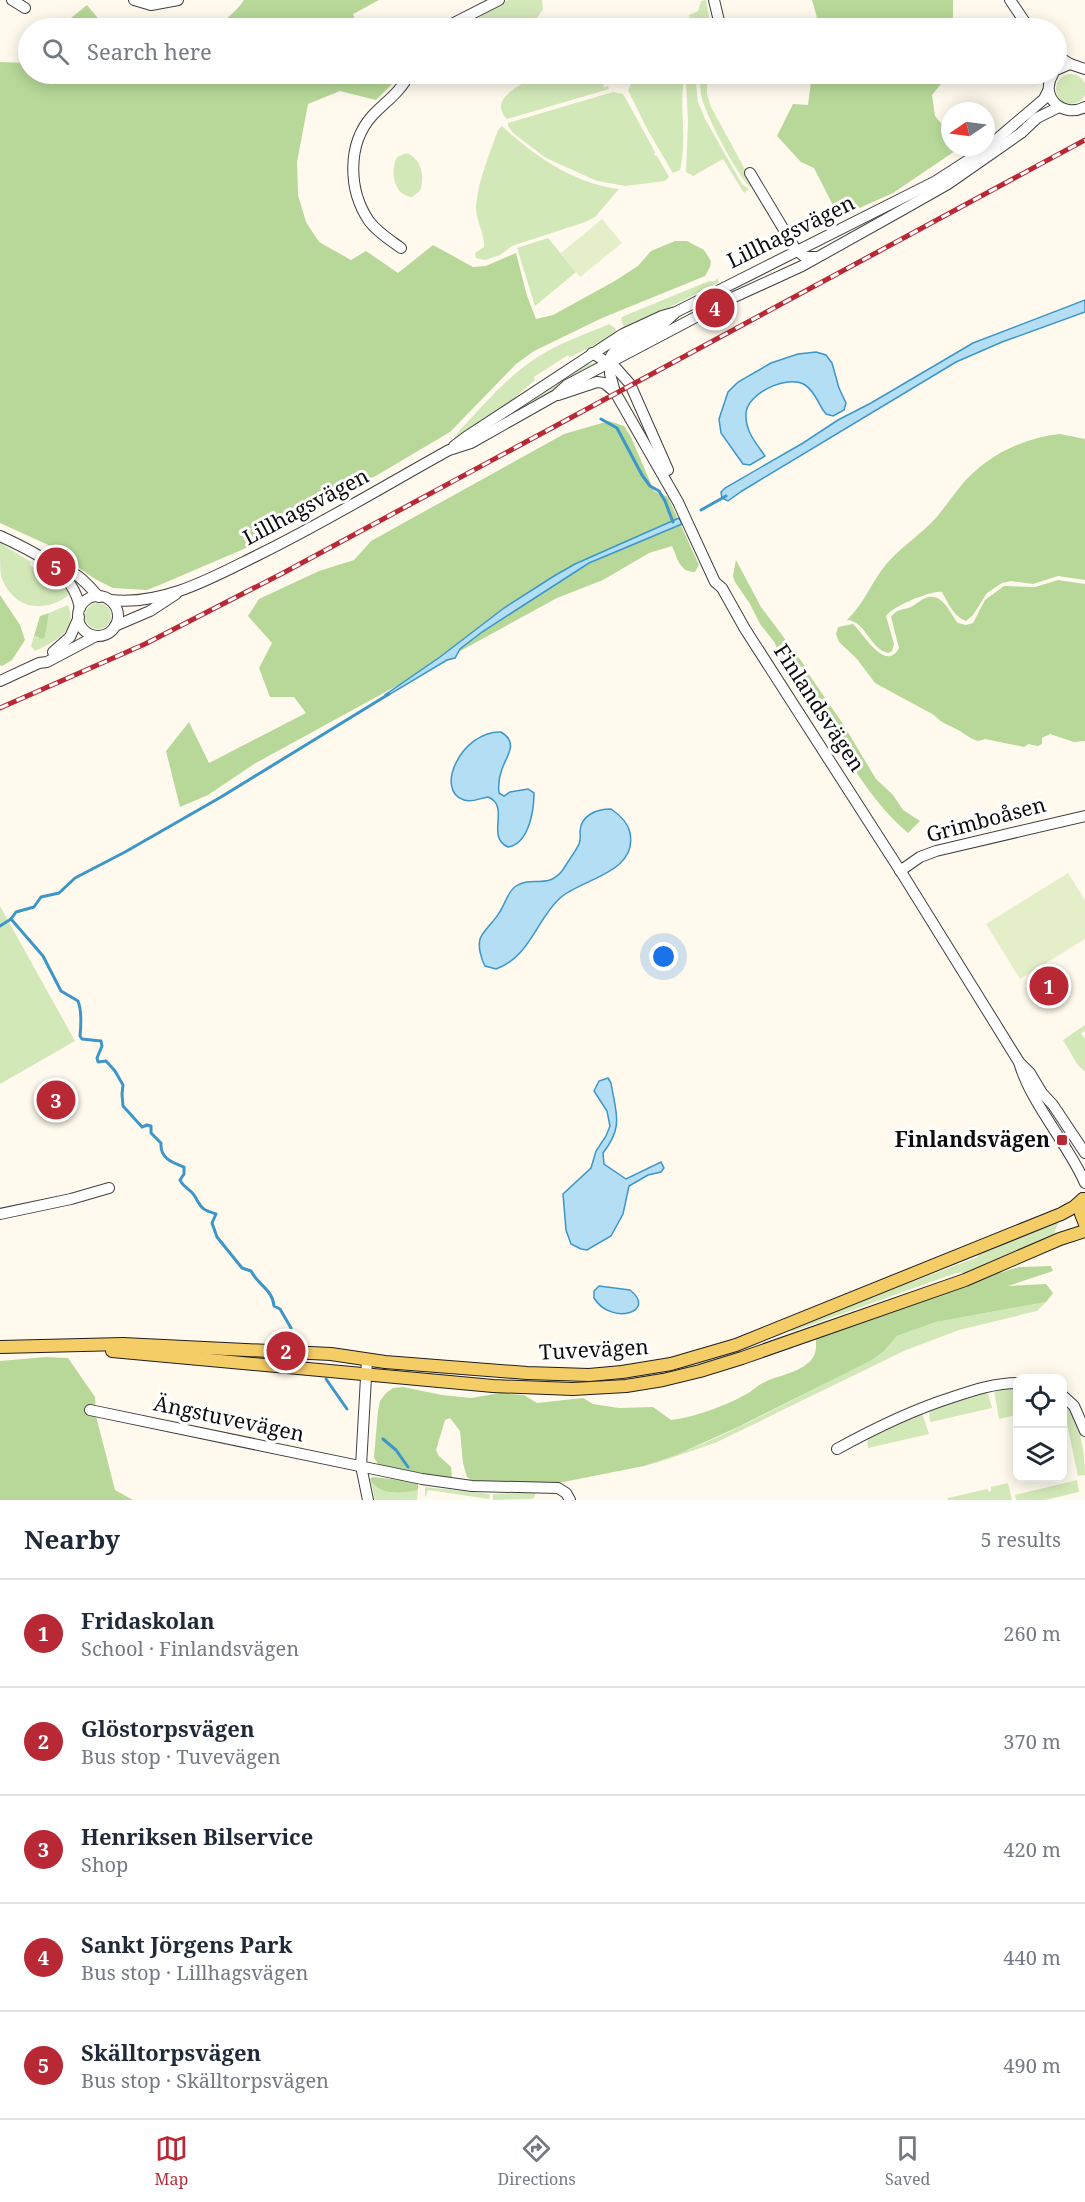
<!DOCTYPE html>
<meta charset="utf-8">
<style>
:root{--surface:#fff;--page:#f6f6f7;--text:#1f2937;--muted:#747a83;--line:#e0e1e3;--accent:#b92935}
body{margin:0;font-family:"Noto Serif",serif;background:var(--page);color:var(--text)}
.controls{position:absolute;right:18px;bottom:18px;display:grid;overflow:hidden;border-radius:12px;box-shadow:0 3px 15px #0003}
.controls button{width:54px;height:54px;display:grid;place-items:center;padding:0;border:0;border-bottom:2px solid var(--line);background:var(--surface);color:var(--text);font:30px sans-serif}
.compass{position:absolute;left:941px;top:102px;width:54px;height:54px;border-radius:50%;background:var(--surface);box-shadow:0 3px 15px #0003;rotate:257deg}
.you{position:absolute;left:664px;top:957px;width:21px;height:21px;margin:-15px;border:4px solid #fff;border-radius:50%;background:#1a73e8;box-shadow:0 0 0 9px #1a73e833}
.badge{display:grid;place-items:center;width:39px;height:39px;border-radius:50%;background:var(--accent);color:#fff;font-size:20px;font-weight:700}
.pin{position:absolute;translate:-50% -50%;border:3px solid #fff;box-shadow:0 2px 6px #0006}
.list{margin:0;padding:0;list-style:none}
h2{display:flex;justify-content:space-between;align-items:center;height:78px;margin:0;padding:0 24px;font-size:26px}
h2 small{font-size:20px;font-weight:400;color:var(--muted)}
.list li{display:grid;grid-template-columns:39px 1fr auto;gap:18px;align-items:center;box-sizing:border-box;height:108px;padding:0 24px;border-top:2px solid var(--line)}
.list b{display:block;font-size:22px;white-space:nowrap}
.list p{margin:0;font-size:20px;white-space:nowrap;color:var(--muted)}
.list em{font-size:20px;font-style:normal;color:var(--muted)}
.icon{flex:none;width:33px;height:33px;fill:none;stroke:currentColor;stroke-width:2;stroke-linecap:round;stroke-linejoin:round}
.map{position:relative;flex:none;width:1085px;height:1500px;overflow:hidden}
.search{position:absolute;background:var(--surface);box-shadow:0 3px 15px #0003;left:18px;right:18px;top:18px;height:66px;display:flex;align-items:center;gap:15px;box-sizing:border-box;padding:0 21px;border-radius:33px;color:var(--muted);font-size:22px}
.sheet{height:618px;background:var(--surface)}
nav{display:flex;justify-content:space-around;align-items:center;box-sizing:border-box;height:84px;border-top:2px solid var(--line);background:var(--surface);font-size:16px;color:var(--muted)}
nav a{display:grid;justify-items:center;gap:3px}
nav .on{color:var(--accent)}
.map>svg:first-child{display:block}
.green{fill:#d3e8b8}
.forest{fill:#b7d898}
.pitch{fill:#e4efca}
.water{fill:#b3def4;stroke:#3c96ca;stroke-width:1.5}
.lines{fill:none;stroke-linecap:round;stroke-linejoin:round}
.stream{stroke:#3c96ca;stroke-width:3}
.minor-casing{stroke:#404040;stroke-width:12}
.major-casing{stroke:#1e1e1e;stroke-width:14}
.minor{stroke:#fff;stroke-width:10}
.major{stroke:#f5cd67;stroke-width:12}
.rail-casing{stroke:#b92935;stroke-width:5}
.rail{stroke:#fff;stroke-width:3;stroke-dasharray:9;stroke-linecap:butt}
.poi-dot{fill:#b92935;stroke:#fff;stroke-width:2}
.labels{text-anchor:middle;stroke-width:6;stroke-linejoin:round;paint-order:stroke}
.street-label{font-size:21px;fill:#0d0d0d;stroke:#fff}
.poi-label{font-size:21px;font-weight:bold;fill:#0d0d0d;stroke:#fff;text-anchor:end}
</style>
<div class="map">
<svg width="1085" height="1500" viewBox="0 0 1085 1500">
<rect width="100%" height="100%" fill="#fffaed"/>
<g class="green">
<polygon points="508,0 542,0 543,9 537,18 519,28 505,21 498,28 482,28 474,20"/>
<polygon points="706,0 711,28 697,28 696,24 692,26 689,15 698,11 701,1"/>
<path d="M540,74H602L605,82L603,84L604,87L608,86L609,89L507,119C486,98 525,83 540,74Z"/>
<path d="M665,74H685C678,105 688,138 680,170L673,173L647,129L628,90L631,84Z"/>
<polygon points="689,74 695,74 698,102 705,119 742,184 749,189 744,193 723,159 693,176 686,172 688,122 686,82"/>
<path d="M699,74H707V94L711,107L747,173L752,188C739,180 708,118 703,102C700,93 700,83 699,74Z"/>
<circle cx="1071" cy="89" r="15"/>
<polygon points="613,92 623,94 626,99 655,152 654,155 657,156 669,177 665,181 626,186 597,181 546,158 513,133 508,126 508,123"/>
<path d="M502,126C534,156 575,184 619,189L596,216L588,221L512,246L500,255L485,260L476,258L475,253L484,247C485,233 475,220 476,206C478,180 490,154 498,130Z"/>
<path d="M407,153C422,160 425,177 420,191L412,197C393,195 390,171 397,157Z"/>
<polygon points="548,238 576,272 535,306 517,248"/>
<polygon points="717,278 719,282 627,329 624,328 621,318 624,316 709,281 715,281"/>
<path d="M609,324L615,328L618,334L570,357L568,355L534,377L535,380L511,401L454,438L459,431C485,404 509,374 541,355C562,342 586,334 609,324Z"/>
<polygon points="598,362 602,364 504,418 583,365"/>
<path d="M0,543L31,562L30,565L50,579L68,589L69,595C42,615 12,608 1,576C0,567 0,553 0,543Z"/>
<circle cx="98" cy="616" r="13"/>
<path d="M68,605C79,631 54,642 35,651L31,646L34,636L37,638L45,637L49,613Z"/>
<polygon points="0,906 75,1041 0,1084"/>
<polygon points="1085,1025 1085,1031 1081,1033 1085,1039 1085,1072 1077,1064 1063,1040"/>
<polygon points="1056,1220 1060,1220 1055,1230 1056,1237 975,1272 956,1273 791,1332 791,1330 866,1299 978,1257 978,1254"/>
<path d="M1046,1302L1037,1311L959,1330L906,1350L715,1443L659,1462L644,1466C724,1440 797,1396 872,1360L883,1352L897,1336L936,1322Z"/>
<polygon points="1017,1388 1017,1415 999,1419 994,1390"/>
<polygon points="986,1392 988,1394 992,1408 931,1422 930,1421 929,1410 949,1402"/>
<path d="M1063,1405C1080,1414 1085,1456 1085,1475L1078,1476Z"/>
<polygon points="922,1413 929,1434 868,1448 867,1436"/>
<path d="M370,1479C378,1496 402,1494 418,1490L417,1500H375Z"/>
<polygon points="1077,1480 1079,1492 1045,1500 1016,1500 1015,1495"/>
<polygon points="1008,1483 1012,1500 947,1500 948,1498 987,1489 989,1492 991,1491 991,1487"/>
<polygon points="425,1487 490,1494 489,1499 428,1490 425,1498"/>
<polygon points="536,1492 534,1498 531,1499 493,1500 493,1494"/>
</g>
<g class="forest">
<path d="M244,0H379L353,14L358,28H211C224,22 236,12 244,0Z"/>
<polygon points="812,0 953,0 953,28 820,28"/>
<polygon points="87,5 106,28 50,28 71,18"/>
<polygon points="0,62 28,63 28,74 394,74 398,78 376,100 340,91 308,104 297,162 298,195 306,222 319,242 351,260 366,251 398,273 433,245 473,267 486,266 516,253 527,296 536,319 553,315 613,282 638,266 651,251 675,241 687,241 704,250 711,261 710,267 705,276 602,318 534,351 516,364 450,432 379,474 253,545 162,584 147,590 113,588 95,579 69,561 55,548 0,523"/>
<polygon points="812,74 949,74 932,95 935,116 950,134 950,147 957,147 958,149 893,193 839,217 814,168 801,162 777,136 793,104 808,105"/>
<path d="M609,421L624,426L631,437L654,491L668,497L699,565L695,572C680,573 677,557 672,546L649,553L603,580L557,598L254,764L208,795L180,807L166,751L189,722L209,763L306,713L294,697H270L259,668L272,643L248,616L259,599L319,571L354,560L371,541L564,434Z"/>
<path d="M1060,434L1085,439V580L1058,576L1033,584L1011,581L1002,583L987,593L973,615L966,621C954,617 948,603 942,592C931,590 892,607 886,616L894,644L892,651L888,653C869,648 866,621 847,620C862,606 869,588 881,571C894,552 915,539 931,523C942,512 950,499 960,487C984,457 1022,438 1060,434Z"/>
<path d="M736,560L761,607L802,662L810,676L843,724L876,779L893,795L903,810L920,821L908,833C870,801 846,755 819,714C806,693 791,673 778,652L775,643L760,624L750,604L735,582L733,576Z"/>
<path d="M1058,580L1085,584V741L1074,742L1050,734L1042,738V744L1038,746L1028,744L1024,747L985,739L978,741C971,739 966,735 960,731C950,725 942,724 934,715L875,683L857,659L839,642L836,634L838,627L853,624C862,631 885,674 899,648L891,617C896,609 903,610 911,607C917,604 921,599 928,597C944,594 950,614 958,623L966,625L973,623L985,600L1004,586L1035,587Z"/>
<polygon points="0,595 20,625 25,640 12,660 2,666 0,665"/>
<polygon points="49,613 45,637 42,639 34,636 40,616"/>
<path d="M1051,1266L1053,1271L1008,1286L1046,1284L1053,1293L1046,1302L936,1322L897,1336L883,1352L872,1360L738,1427L676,1455L644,1466L558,1483L474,1482L467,1477L463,1463L460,1431L450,1418L445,1420L436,1450L439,1456L451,1467L452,1478L379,1466L374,1457L378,1411L380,1401L386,1393L393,1388L403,1387L442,1395L471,1398L500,1393L524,1395L537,1403L583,1398L593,1404L619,1408L653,1407L671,1420C696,1417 728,1405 750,1392C753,1390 757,1386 761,1384C776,1375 799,1374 811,1360C817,1353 816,1347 816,1338L983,1278L1019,1267Z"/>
<polygon points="46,1357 68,1358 95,1397 96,1416 115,1490 133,1500 0,1500 0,1361"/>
<path d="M372,1477L418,1482V1490C402,1494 378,1496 370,1479Z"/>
</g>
<g class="pitch">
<polygon points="602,219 622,243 580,277 561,253"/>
<polygon points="1068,873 1085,900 1085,939 1020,979 986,924"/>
</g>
<g class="water">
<polygon points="1085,300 1085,312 1002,342 956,362 742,491 728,501 722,498 721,492 725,488 803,443 838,420 871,403 973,343"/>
<path d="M816,352L826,355L832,363L839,388L846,403L844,410L833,416L826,414C818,405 816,392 805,385C787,374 746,394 746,414C745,431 756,443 765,456L750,465L743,464L721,433L719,419L728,392L738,382L771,363L798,354Z"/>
<polygon points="679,518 682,524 589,563 482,632 460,649 455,658 447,660 387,696 385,695 440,657 504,608 554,576 575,564"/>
<path d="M501,732C519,743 507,755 502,769C499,777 498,785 499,793L504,796L510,792L528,789L534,793C534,810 529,844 508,847C485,837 511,806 488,797C480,798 472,803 464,800C434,791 461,731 501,732Z"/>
<path d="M611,809C620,815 628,822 630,833C638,873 581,879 560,898C536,920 530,957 496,969L485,966C481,959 478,947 480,939C483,930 494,922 499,913C505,905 507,892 516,886C533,875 546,890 562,871C564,868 578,847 579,844C581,840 580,835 580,831C581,815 597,809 611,809Z"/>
<path d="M608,1078L611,1083C616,1114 624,1126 603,1153L604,1164L626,1179L661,1162L664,1168L661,1172L648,1175L629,1186L623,1214L611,1236L587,1250L581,1249L571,1244L566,1230L563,1194L591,1168L596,1151L606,1136L610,1126L607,1111L594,1091L599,1081Z"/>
<path d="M599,1286L630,1290C658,1312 611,1326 594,1298V1291Z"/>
</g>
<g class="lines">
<g class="stream">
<polyline points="601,419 617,428 642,475 650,486 659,491 665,501 673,522"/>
<polyline points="701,510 726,496"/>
<path d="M11,919L43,956L61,991L78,1001C82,1011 81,1026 80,1036L82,1039L101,1041L102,1046L97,1058L98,1062L106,1061L115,1071L123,1085L122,1094L123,1106L142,1127L147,1125L151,1126V1133L161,1143C160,1158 171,1162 184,1167V1174L180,1180C183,1187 190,1189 194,1195C202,1208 200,1209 216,1214L212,1223L217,1237L242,1268L251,1271C258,1285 273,1290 274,1306L280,1309L291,1328"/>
<polyline points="0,926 11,919 16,912 34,907 41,897 59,893 75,878 125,852 221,797 389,694"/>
<polyline points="326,1379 347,1409"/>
<polyline points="383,1439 396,1450 408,1467"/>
</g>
<defs>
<g id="minor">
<polyline points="12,0 25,8"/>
<polyline points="134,0 151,5 178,0"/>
<polyline points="714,0 719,21 718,28"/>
<polyline points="1010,0 1029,28"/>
<polyline points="444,28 499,0"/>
<polyline points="1056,55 1070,64"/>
<polyline points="1056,70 1070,64 1085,69"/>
<path d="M1053,74C1039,96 1062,119 1085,107"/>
<polyline points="750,173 796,250 805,257 817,257"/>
<path d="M401,248C390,240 377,232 369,221C348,190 347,144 372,116C385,102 401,92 409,74"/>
<polyline points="592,353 615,367 630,384 668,470"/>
<polyline points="615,392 610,374 611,356 616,349 664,323 674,314"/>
<polyline points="558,395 597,382 604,383 615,392 678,502 715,582 722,588 745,629 903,875 1019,1062 1030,1073 1042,1093 1053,1105 1085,1153"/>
<polyline points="454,446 466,437 623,334 662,316 676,312 936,181 984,150 1044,99 1048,91"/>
<path d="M0,536C34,552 72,568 80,608"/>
<path d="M56,567C74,568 88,585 99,597"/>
<circle cx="98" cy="616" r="20"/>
<path d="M110,600C164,606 213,577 260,554C325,522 386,485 449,450L471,443L556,395L567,385L732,298L802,266L904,209L948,184L1021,133L1037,118L1059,107"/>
<polyline points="115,626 150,611 176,594"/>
<polyline points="53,652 70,637 79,617"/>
<polyline points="0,681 39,663 47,662 96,636"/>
<polyline points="900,871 920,857 936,851 1085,816"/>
<path d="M1019,1062C1031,1104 1067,1142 1085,1183"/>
<polyline points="0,1214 71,1199 109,1188"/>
<polyline points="367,1360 361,1466 368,1500"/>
<polyline points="1062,1395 1074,1406 1085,1431"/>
<polyline points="90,1410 422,1479 472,1486 558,1488 566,1493 570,1500"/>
<path d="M837,1449C875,1428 912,1410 953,1397C974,1390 995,1383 1018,1383"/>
</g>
<g id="major">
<polyline points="1083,1199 1081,1214 1085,1224"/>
<polyline points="0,1347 123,1344 331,1354 385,1362 527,1373 589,1375 622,1372 671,1364 736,1345 1061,1214 1074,1207 1083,1199"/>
<polyline points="112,1351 493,1386 573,1389 626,1386 663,1380 700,1371 742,1358 965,1280 1060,1239 1085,1231"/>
</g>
</defs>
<use href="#minor" class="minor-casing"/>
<use href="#major" class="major-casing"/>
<use href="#minor" class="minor"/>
<use href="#major" class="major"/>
<defs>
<polyline id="rail" points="0,708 145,644 285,572 1085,140"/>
</defs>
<use href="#rail" class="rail-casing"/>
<use href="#rail" class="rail"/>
</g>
<rect class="poi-dot" x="1056" y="1134" width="12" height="12" rx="3"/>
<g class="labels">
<g class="street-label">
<text transform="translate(791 232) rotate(-26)" y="7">Lillhagsvägen</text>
<text transform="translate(306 507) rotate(-28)" y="7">Lillhagsvägen</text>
<text transform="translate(819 708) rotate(57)" y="7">Finlandsvägen</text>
<text transform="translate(986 820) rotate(-15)" y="7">Grimboåsen</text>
<text transform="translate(594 1350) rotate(-3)" y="7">Tuvevägen</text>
<text transform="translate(229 1419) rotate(12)" y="7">Ängstuvevägen</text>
</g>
<g class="poi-label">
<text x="1050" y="1147">Finlandsvägen</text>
</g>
</g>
</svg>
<div class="controls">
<button><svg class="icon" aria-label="locate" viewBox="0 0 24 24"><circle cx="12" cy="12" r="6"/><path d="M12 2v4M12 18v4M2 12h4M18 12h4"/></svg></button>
<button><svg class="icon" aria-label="layers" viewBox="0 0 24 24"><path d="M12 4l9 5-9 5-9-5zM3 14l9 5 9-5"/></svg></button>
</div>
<svg class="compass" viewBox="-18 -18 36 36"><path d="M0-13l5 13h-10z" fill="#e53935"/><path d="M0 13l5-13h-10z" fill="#747a83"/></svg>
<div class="you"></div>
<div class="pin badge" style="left:1049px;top:986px">1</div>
<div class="pin badge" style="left:286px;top:1351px">2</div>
<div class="pin badge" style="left:56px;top:1100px">3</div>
<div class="pin badge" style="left:715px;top:308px">4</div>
<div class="pin badge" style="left:56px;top:567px">5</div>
<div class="search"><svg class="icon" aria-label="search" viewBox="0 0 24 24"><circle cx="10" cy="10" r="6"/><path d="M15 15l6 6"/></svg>Search here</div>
</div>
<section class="sheet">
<h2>Nearby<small>5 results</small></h2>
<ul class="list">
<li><span class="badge">1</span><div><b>Fridaskolan</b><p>School · Finlandsvägen</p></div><em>260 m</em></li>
<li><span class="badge">2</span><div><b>Glöstorpsvägen</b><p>Bus stop · Tuvevägen</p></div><em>370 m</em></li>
<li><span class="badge">3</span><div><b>Henriksen Bilservice</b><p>Shop</p></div><em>420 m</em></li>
<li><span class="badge">4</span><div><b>Sankt Jörgens Park</b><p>Bus stop · Lillhagsvägen</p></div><em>440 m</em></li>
<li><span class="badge">5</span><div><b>Skälltorpsvägen</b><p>Bus stop · Skälltorpsvägen</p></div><em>490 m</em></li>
</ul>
</section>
<nav>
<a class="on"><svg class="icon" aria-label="map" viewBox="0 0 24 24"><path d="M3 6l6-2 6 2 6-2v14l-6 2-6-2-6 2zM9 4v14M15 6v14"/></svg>Map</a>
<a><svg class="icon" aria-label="directions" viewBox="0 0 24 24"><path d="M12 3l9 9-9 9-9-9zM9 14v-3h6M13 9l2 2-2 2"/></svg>Directions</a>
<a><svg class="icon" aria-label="saved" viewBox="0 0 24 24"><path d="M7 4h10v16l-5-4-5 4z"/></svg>Saved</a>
</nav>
